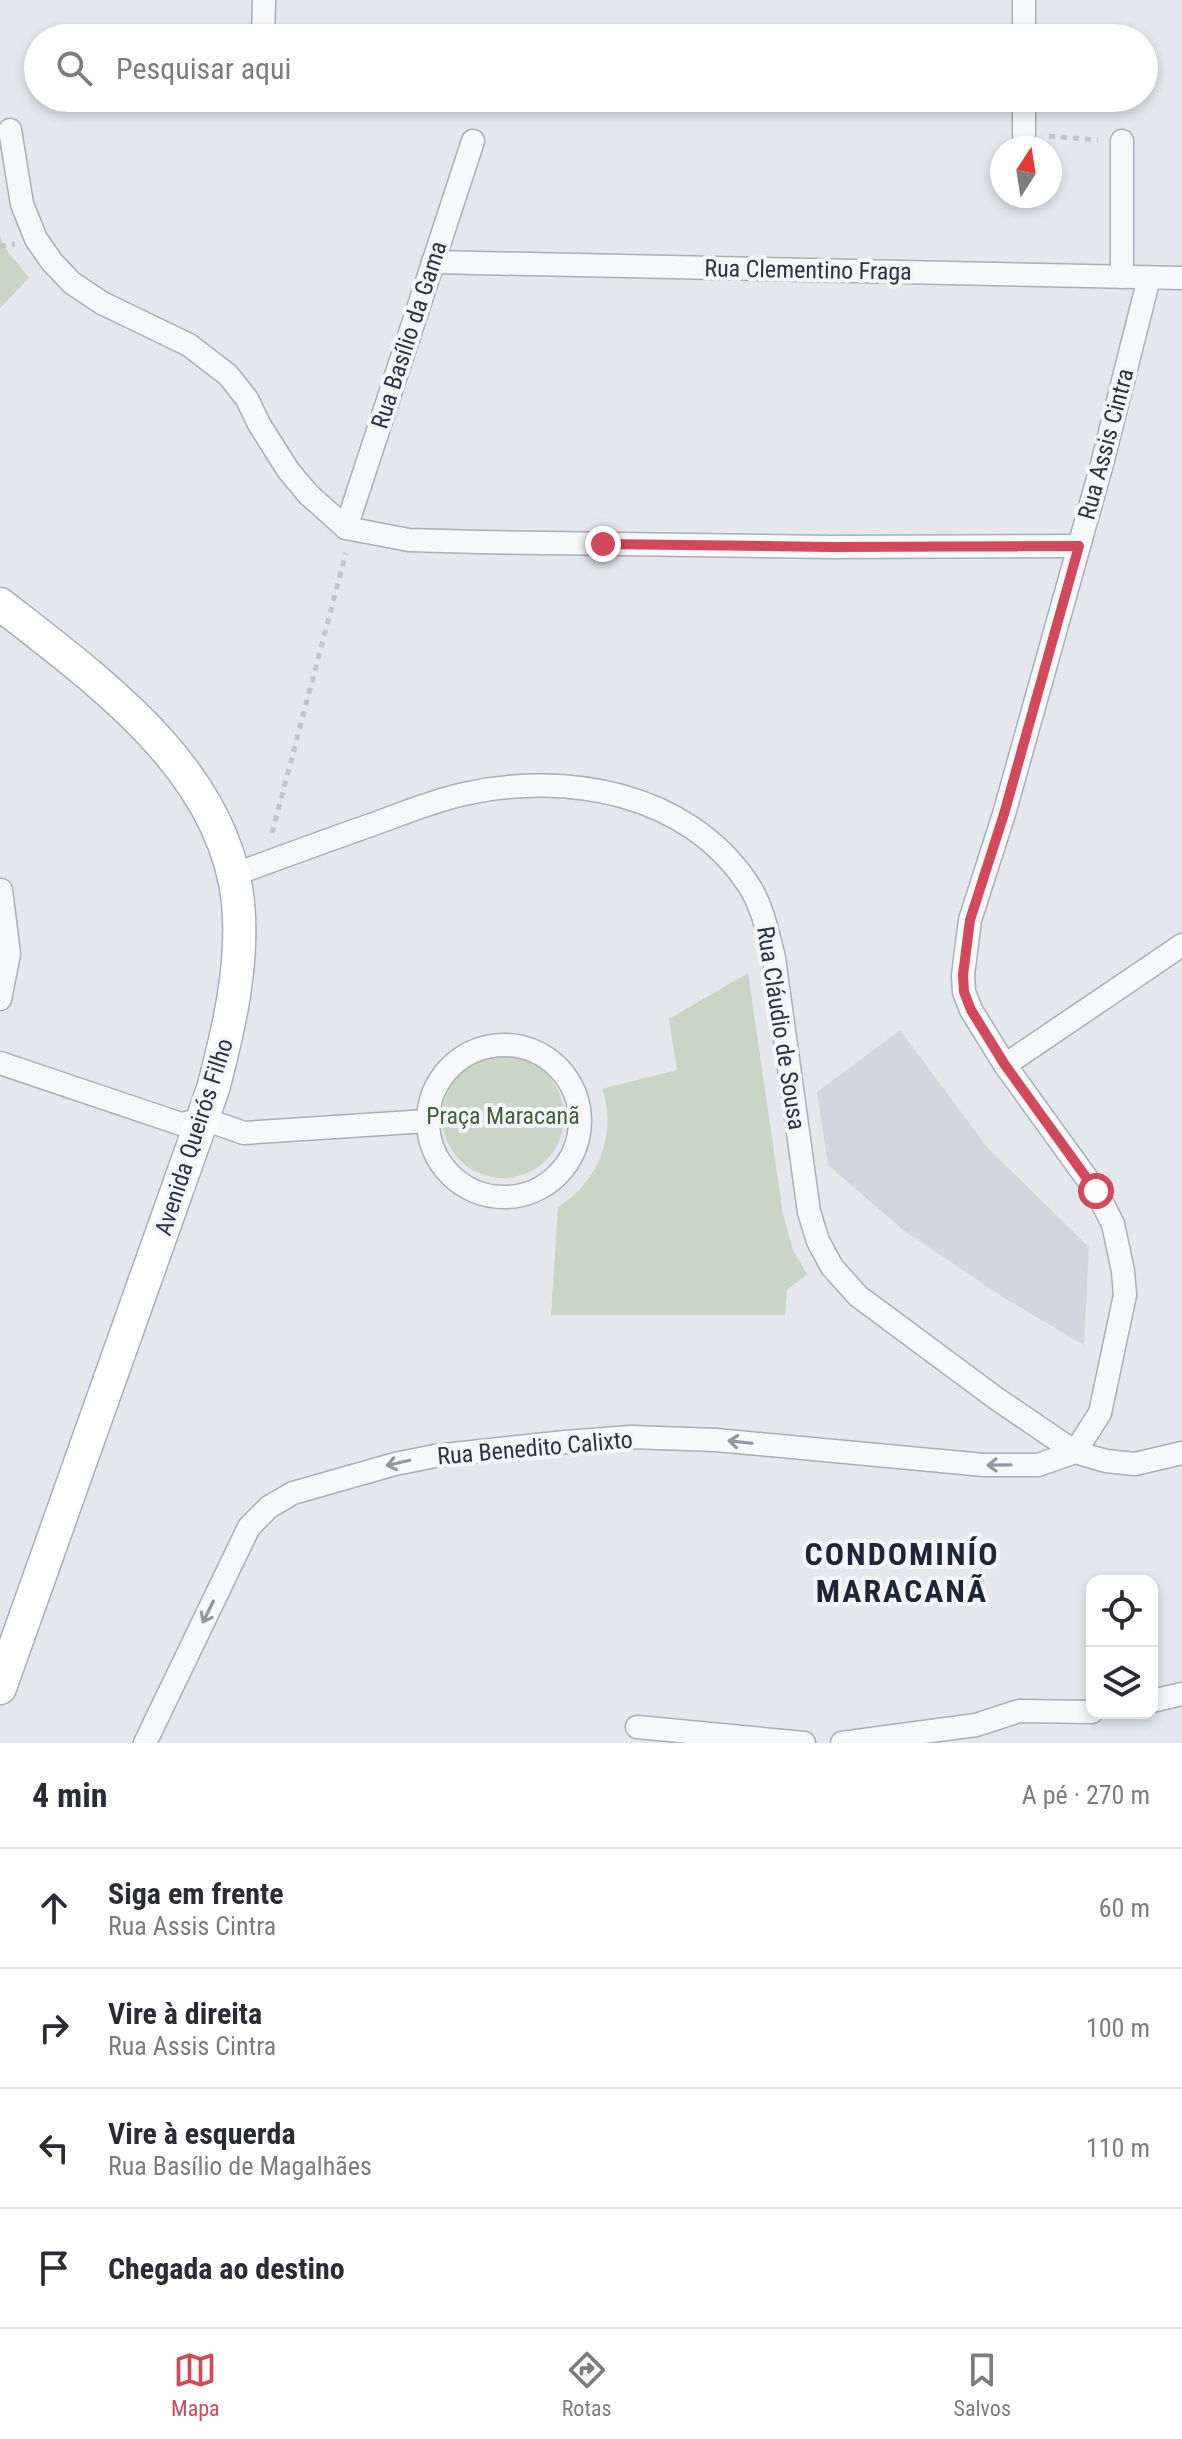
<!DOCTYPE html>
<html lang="pt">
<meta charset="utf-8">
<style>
:root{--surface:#fff;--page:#f2f2f3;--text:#2b2b33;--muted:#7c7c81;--line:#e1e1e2;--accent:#d1495b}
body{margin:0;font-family:"Roboto Condensed",sans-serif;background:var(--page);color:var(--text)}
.controls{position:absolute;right:24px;bottom:24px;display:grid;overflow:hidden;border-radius:16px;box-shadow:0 4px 12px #0003}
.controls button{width:72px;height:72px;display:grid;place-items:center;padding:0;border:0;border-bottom:2px solid var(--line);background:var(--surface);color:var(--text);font:40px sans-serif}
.compass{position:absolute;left:990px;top:136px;width:72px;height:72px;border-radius:50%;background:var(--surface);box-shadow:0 4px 12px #0003;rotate:12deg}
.stop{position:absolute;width:24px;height:24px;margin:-18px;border:6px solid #d1495b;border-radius:50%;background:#fff}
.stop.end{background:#d1495b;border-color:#fff;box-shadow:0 2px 8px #0008}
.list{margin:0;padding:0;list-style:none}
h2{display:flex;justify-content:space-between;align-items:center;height:104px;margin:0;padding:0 32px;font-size:34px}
h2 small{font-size:26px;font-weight:400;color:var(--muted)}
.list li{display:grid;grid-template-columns:52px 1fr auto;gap:24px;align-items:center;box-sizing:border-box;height:120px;padding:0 32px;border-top:2px solid var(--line)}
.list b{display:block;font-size:30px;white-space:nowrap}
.list p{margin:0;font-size:26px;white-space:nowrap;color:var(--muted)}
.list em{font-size:26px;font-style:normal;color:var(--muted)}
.icon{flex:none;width:44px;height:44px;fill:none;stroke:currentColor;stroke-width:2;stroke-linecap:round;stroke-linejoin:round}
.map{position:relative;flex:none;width:1182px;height:1743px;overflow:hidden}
.search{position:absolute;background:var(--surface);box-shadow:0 4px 12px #0003;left:24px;right:24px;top:24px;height:88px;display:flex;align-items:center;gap:20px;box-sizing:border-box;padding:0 28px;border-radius:44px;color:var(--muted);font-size:30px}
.sheet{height:584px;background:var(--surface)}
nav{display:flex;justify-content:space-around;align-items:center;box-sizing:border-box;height:112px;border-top:2px solid var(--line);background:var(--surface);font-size:22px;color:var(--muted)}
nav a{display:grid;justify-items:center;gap:4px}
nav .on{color:var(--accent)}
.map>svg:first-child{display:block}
.built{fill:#d2d6de}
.green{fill:#c9d6c5}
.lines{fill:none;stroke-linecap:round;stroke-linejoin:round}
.street-casing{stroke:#a9aeb7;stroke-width:25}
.secondary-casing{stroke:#a9aeb7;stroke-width:35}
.path{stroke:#c2c5cb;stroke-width:5;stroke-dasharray:6 6;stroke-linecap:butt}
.street{stroke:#f7f8fa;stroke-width:22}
.secondary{stroke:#fff;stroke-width:32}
.oneway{stroke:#9196a0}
.route{stroke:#d1495b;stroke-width:10}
.labels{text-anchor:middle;stroke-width:8;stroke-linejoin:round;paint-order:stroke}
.street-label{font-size:24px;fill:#2b3445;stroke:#f4f6f9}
.park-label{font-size:24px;fill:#3f6138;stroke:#f4f6f9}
.district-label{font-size:32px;font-weight:bold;letter-spacing:2px;fill:#1d2536;stroke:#f4f6f9}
</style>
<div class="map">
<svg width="1182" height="1743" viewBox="0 0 1182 1743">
<rect width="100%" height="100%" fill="#e4e7ec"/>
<polygon class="built" points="900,1030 987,1147 1089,1247 1084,1345 1006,1299 903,1230 828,1165 817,1092"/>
<g class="green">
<polygon points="0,237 4,247 29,278 0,308"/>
<path d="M748,973L783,1214L793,1250L807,1274L787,1290L785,1315H551L558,1207C598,1182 618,1135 602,1089L677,1070L669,1019Z"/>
<circle cx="503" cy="1117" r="61"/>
</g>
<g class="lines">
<defs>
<g id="street">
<polyline points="1024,0 1024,38"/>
<polyline points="263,38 264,0"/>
<polyline points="1024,98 1024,134"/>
<polyline points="10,130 22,204 36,239 52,262 72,283 102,303 189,345 228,375 247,399 259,424 288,470 308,494 346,528 409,540 479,542 831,547 1079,546"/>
<polyline points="433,262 1182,278"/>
<polyline points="1122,277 1122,141"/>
<polyline points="346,528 473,141"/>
<path d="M233,875C279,858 325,841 371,825C402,814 432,801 464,794C565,771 687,792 748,884C762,905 768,933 774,958L809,1212L818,1241L832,1267L858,1296L997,1399L1075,1452L1106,1461L1135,1464L1182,1453"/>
<polyline points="0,999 9,954 1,890"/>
<circle cx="504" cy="1121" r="76"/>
<polyline points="0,1063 181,1124 204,1119 244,1133 427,1121"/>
<polyline points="1005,1065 1182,945"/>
<polyline points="1075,1452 1100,1413 1125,1295 1123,1271 1113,1224 1096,1191 1005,1065 971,1010 964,992 963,975 970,920 1004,814 1102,464 1149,278"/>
<polyline points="1152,1701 1182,1694"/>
<polyline points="637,1727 804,1743"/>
<polyline points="145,1743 249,1527 269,1507 293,1493 395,1464 435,1456 565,1442 631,1437 716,1440 984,1465 1038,1465 1075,1452"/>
<polyline points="842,1743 976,1725 1019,1711 1092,1712"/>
</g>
<path id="secondary" d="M0,604C97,680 224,769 238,902C244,965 229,1028 213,1089L0,1688"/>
</defs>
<use href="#street" class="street-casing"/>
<use href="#secondary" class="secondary-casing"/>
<g class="path">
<polyline points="1049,136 1098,140"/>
<polyline points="0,246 15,244"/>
<polyline points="272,833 346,553"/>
</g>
<use href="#street" class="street"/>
<use href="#secondary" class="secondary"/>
</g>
<defs><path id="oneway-shaft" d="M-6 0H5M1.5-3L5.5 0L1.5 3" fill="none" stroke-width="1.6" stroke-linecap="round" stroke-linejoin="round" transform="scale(2)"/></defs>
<g class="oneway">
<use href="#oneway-shaft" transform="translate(740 1442) rotate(-174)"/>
<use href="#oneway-shaft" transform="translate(398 1463) rotate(167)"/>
<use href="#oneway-shaft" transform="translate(999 1465) rotate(179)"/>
<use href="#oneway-shaft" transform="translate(208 1612) rotate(116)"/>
</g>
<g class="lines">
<polyline class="route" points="603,544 831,547 1079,546 1004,814 970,920 963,975 964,992 971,1010 1005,1065 1096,1191"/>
</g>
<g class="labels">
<g class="street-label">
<text transform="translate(808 270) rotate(1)" y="8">Rua Clementino Fraga</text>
<text transform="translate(409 335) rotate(-72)" y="8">Rua Basílio da Gama</text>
<text transform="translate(1106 444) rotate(-75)" y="8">Rua Assis Cintra</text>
<text transform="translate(781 1028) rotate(81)" y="8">Rua Cláudio de Sousa</text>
<text transform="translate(194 1137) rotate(-72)" y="8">Avenida Queirós Filho</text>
<text transform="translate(535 1448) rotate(-5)" y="8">Rua Benedito Calixto</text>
</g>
<g class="park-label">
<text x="503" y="1124">Praça Maracanã</text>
</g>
<g class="district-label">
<text x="902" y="1565">CONDOMINÍO<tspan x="902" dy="37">MARACANÃ</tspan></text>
</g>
</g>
</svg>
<div class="controls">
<button><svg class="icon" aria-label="locate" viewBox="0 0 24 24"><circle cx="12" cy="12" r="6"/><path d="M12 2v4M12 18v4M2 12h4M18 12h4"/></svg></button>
<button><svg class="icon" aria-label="layers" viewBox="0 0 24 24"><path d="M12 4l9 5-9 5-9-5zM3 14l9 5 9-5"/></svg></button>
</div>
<svg class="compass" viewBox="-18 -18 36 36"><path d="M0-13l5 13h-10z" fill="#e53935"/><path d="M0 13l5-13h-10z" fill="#7c7c81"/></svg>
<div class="stop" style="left:1096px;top:1191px"></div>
<div class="stop end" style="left:603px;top:544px"></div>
<div class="search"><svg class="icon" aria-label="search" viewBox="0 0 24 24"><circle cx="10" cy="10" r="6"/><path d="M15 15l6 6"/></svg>Pesquisar aqui</div>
</div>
<section class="sheet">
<h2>4 min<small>A pé · 270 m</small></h2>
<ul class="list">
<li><svg class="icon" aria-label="ahead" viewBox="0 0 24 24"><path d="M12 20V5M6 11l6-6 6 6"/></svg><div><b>Siga em frente</b><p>Rua Assis Cintra</p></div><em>60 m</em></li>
<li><svg class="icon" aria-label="right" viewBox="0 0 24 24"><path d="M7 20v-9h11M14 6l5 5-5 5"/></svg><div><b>Vire à direita</b><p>Rua Assis Cintra</p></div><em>100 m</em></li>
<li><svg class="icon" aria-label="left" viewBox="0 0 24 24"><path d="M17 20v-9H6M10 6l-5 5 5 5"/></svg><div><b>Vire à esquerda</b><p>Rua Basílio de Magalhães</p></div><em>110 m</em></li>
<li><svg class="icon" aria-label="arrive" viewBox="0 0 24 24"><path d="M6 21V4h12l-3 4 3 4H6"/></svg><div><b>Chegada ao destino</b></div></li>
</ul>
</section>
<nav>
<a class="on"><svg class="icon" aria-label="map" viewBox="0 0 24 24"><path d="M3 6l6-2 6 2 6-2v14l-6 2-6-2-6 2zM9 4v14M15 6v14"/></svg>Mapa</a>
<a><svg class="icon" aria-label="directions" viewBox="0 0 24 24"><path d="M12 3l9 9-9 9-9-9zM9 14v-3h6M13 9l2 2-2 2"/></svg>Rotas</a>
<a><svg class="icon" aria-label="saved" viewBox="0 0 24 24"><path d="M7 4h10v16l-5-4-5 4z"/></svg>Salvos</a>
</nav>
